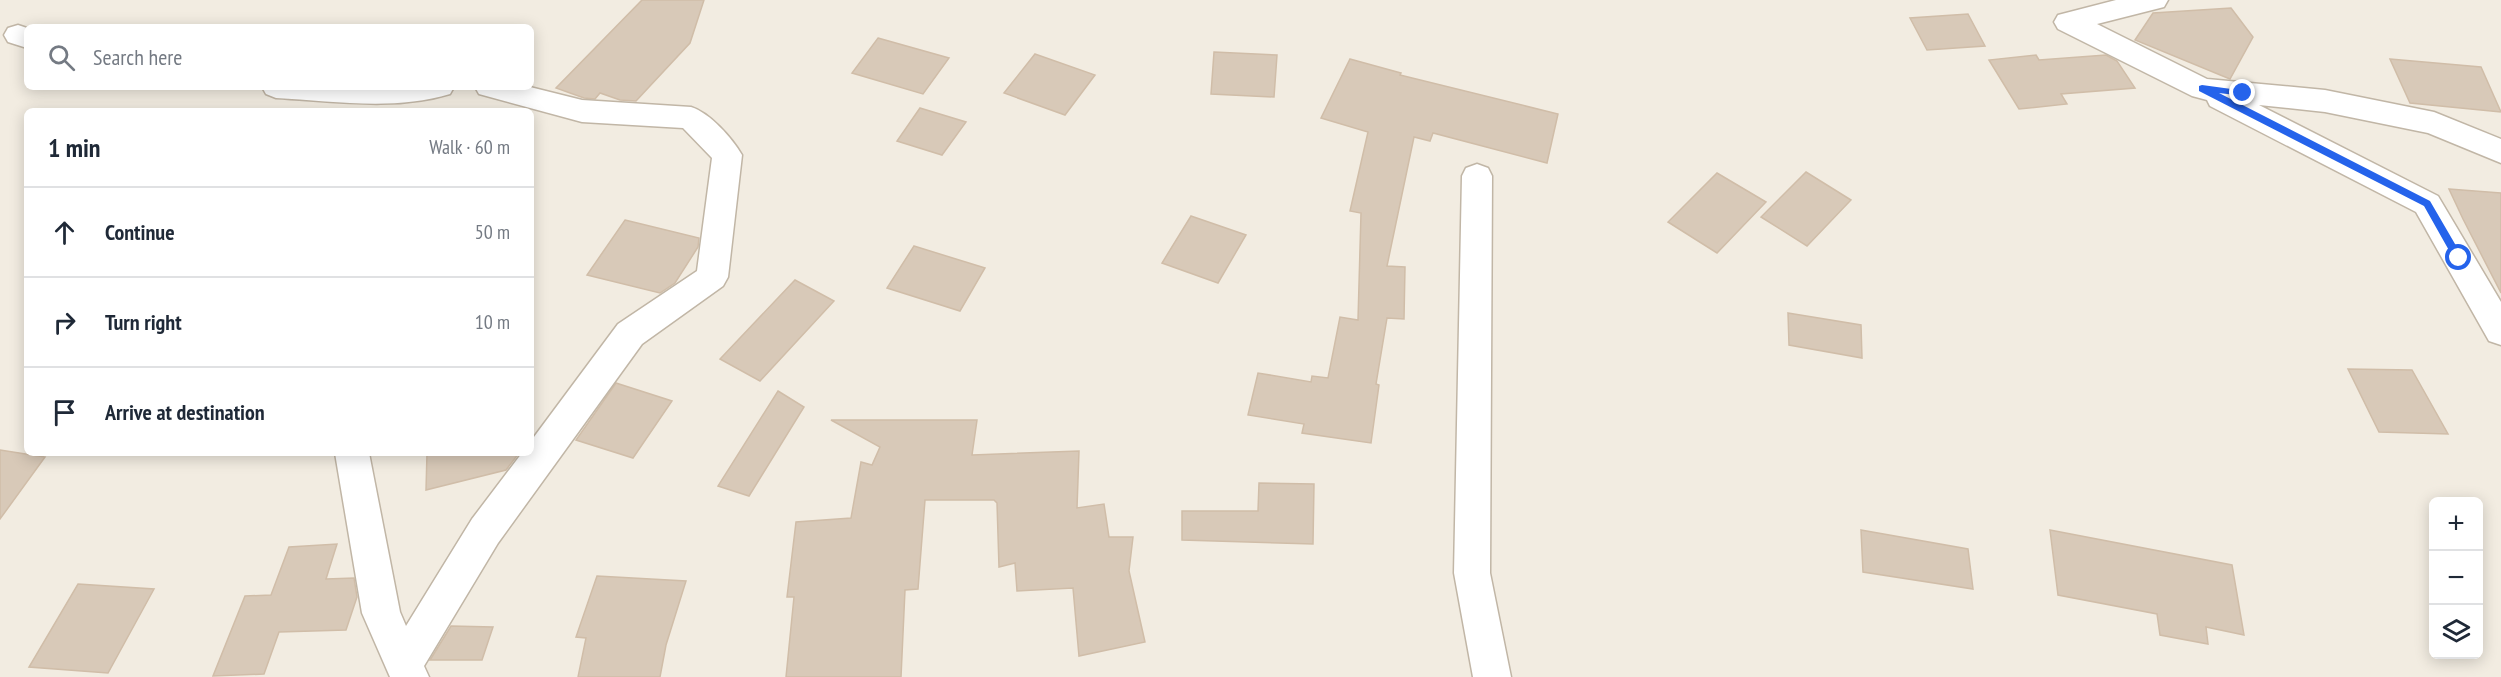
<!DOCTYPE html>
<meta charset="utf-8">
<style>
:root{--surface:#fff;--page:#f2f2f3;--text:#1f2937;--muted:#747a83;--line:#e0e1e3}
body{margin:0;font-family:"PT Sans Narrow",sans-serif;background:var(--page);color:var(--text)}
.controls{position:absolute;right:18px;bottom:18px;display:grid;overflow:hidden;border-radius:9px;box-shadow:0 3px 15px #0003}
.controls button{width:54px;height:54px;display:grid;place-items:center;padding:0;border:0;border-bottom:2px solid var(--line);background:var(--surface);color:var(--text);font:30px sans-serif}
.stop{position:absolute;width:18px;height:18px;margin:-14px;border:4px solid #2563eb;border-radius:50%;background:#fff}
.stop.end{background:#2563eb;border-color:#fff;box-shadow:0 2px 6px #0008}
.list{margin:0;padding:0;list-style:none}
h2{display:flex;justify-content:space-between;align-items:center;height:78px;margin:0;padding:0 24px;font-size:26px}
h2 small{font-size:20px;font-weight:400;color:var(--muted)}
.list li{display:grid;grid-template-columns:39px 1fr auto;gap:18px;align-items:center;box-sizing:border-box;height:90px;padding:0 24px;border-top:2px solid var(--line)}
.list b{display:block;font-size:22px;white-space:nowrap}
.list em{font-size:20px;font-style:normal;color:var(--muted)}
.icon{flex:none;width:33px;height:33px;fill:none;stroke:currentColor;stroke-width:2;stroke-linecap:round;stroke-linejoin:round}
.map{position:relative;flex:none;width:2501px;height:677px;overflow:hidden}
.search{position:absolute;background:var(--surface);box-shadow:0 3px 15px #0003;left:24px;top:24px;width:510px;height:66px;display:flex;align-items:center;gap:15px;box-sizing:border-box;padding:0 21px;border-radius:9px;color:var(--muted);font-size:22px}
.panel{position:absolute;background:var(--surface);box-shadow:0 3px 15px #0003;left:24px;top:108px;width:510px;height:348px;border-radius:9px}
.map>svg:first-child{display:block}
.building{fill:#d8c9b8;stroke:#d0bda8;stroke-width:1.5}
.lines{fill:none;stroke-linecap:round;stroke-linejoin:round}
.minor-casing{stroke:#c1b6a6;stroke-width:3}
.minor{fill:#fff;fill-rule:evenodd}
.route{fill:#2563eb}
</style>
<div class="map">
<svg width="2501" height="677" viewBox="0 0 2501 677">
<rect width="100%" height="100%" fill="#f2ece1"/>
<g class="building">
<polygon points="642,0 704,0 690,43 636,101 620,100 600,93 595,99 584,98 556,88"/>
<polygon points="2231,8 2253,37 2230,79 2135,40 2153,13"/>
<polygon points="1968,14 1985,46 1927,50 1910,18"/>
<polygon points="878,38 949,58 923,94 852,73"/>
<polygon points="1214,52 1277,55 1274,97 1211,94"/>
<polygon points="1035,54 1095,75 1065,115 1004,93"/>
<polygon points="2036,55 2039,60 2106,55 2117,61 2135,88 2061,94 2067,104 2019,109 1989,60"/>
<polygon points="1350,59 1401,73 1400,75 1558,114 1547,163 1433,133 1430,141 1414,137 1387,266 1405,267 1404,319 1387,318 1376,384 1379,385 1371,443 1302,433 1304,424 1248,415 1258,373 1311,382 1312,376 1328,378 1340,317 1358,320 1361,213 1350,211 1368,132 1321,118"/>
<polygon points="2390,59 2481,67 2501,112 2410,103"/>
<polygon points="920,108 966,122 942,155 897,141"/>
<polygon points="1806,172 1851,200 1807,246 1761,217"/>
<polygon points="1717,173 1766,202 1717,253 1668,222"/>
<polygon points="2449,189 2501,193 2501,293 2463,219"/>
<polygon points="1191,216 1246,235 1218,283 1162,263"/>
<polygon points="625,220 699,238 698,247 675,283 660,293 587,275"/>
<polygon points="914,246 985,268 960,311 887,288"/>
<polygon points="795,280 834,301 760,381 720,359"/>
<polygon points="1788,313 1861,325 1862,358 1789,345"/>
<polygon points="2348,369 2412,370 2448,434 2379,432"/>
<polygon points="616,383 672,401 633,458 576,440"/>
<polygon points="778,391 804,407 749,496 718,486"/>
<polygon points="831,420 977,420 972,455 1079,451 1077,508 1104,504 1109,537 1133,537 1129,571 1145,642 1079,656 1073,588 1017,591 1015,563 999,567 997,503 994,500 925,500 918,589 905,590 901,677 786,677 794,597 787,597 796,522 851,518 861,462 872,465 880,447"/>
<polygon points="0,450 45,457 0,519"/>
<polygon points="427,453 519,453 506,470 426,490"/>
<polygon points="1259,483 1314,484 1313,544 1182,540 1182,511 1258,511"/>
<polygon points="1861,530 1968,549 1973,589 1863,572"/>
<polygon points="2050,530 2232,565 2244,635 2206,627 2208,644 2160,635 2157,614 2058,595"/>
<polygon points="337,544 326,579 354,578 357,597 346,630 279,632 264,674 213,676 245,596 271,595 289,547"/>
<polygon points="597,576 686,581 666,645 660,677 578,677 586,638 576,637"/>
<polygon points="78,584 154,589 108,673 29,667"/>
<polygon points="451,626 493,627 482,660 430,660"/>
</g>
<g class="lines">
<defs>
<g id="minor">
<polygon points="2116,0 2168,0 2164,7 2097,24 2207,79 2325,90 2434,112 2501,139 2501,163 2428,133 2325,112 2259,105 2438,196 2501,302 2501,345 2489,341 2416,212 2210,106 2207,100 2192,96 2058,29 2054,22 2058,15"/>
<polygon points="18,25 27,28 27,48 8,42 4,35 8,28"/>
<path d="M262,87H454L450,94C395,111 332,101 276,98L266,94Z"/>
<path d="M475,87H530L582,100L691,107C710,113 732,138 742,155L728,277L723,286L642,344L498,543L424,666L429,677H390L362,613L335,453H369L400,612L406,626L472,519L522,453H531V441L618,324L697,271L712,158L683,128L582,122L479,94Z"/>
<polygon points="1477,164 1488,168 1492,176 1490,573 1511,677 1473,677 1454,573 1462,176 1466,168"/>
</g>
</defs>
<use href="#minor" class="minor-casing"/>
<use href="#minor" class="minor"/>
</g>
<polygon class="route" points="2202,85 2246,91 2246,95 2243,96 2219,93 2430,201 2462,256 2462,261 2455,261 2424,206 2199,91 2199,86"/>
</svg>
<div class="controls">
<button>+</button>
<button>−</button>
<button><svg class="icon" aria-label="layers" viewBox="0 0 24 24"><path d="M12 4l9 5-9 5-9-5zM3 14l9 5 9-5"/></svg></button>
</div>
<div class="stop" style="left:2459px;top:258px"></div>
<div class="stop end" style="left:2243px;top:93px"></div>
<div class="search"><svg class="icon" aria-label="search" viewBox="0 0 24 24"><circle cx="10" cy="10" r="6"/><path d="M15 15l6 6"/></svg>Search here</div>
<section class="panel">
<h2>1 min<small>Walk · 60 m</small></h2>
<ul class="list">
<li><svg class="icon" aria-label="ahead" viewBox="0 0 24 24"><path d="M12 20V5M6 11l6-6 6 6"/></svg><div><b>Continue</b></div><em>50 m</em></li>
<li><svg class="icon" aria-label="right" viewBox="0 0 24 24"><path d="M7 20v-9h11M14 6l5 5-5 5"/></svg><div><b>Turn right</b></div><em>10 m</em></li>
<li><svg class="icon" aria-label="arrive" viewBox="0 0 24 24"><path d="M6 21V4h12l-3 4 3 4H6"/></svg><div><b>Arrive at destination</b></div></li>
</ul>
</section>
</div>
